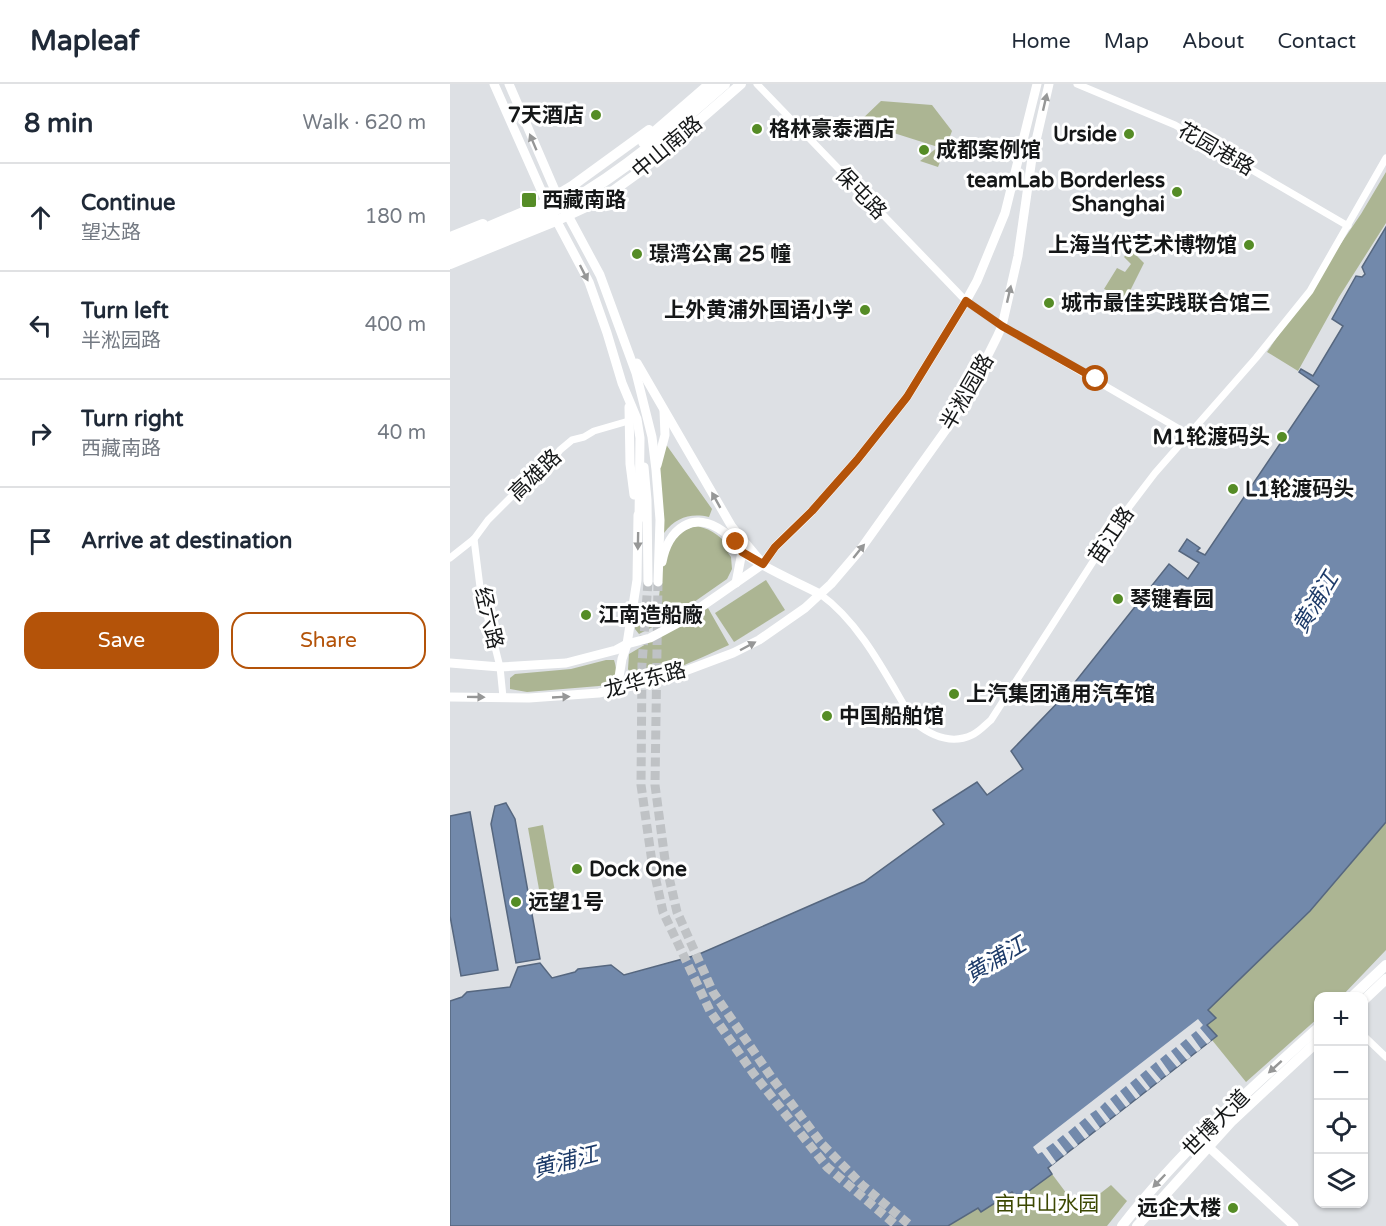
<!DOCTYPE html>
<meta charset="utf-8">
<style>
:root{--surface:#fff;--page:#f6f6f7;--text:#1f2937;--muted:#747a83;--line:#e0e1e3;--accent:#b45309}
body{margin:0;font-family:"Varela Round","Noto Sans SC",sans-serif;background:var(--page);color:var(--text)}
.controls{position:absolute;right:18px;bottom:18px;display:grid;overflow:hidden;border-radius:12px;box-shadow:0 2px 4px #0004}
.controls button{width:54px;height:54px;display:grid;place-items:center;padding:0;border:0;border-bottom:2px solid var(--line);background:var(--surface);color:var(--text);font:30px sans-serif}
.stop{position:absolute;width:18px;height:18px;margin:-14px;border:4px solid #b45309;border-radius:50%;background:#fff}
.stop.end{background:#b45309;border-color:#fff;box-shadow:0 2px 6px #0008}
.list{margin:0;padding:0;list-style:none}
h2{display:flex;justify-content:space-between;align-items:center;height:78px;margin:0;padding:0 24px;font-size:26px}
h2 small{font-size:20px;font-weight:400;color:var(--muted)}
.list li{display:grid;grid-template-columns:39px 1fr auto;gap:18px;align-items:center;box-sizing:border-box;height:108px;padding:0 24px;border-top:2px solid var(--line)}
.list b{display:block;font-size:22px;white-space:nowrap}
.list p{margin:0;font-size:20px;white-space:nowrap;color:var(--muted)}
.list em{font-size:20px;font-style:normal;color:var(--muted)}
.actions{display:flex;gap:12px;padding:18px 24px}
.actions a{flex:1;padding:14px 0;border:2px solid var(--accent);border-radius:18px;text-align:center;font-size:21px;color:var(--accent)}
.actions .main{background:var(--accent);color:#fff}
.icon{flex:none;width:33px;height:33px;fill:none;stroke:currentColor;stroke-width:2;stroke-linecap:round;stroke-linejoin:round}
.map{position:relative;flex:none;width:936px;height:1142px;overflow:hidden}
header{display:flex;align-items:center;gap:36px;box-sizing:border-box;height:84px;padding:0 30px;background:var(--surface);border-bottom:2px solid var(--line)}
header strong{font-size:28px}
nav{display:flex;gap:33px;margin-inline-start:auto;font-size:21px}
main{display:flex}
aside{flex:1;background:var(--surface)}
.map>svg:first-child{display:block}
.green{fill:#acb593}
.water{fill:#7289ab;stroke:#56677f;stroke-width:1.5}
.pier{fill:#dde0e4}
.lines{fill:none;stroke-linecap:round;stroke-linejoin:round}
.secondary-tunnel{stroke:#bfc2c5;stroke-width:9;stroke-dasharray:9 4.5;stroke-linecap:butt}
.street{stroke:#fff;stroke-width:7}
.secondary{stroke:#fff;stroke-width:9}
.primary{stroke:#fff;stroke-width:10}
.highway{stroke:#fff;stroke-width:12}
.oneway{fill:#969797}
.route{stroke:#b45309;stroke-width:8}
.poi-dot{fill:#558c26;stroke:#fff;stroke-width:2}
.labels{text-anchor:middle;stroke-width:6;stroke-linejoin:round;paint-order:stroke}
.poi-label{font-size:21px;font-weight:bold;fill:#151718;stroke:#fff;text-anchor:start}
.street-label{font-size:21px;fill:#151718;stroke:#fff}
.park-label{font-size:21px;fill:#3c4802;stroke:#fff}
.water-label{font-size:22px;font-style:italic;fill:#1d3b69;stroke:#fff}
</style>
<header>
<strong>Mapleaf</strong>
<nav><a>Home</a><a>Map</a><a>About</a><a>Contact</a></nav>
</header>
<main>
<aside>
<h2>8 min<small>Walk · 620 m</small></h2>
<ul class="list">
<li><svg class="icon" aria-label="ahead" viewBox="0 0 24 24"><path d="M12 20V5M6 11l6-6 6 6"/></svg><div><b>Continue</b><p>望达路</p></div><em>180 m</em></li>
<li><svg class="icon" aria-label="left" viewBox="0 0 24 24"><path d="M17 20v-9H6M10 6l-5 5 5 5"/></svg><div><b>Turn left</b><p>半淞园路</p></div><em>400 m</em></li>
<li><svg class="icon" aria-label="right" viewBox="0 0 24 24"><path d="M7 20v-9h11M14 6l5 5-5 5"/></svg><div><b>Turn right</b><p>西藏南路</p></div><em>40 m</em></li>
<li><svg class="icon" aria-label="arrive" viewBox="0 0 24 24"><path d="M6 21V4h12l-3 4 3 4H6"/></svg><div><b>Arrive at destination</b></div></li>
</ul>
<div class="actions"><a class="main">Save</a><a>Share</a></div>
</aside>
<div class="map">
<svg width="936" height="1142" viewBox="0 0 936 1142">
<rect width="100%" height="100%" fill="#dde0e4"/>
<g class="green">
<polygon points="431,17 482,21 502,47 488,83 470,77 488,63 409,38"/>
<polygon points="936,88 936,139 889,213 848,287 817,268 911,130"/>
<polygon points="680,165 694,179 676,215 654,205 667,184 675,188 681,180 674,173"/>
<path d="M215,359L262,425L259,433C241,429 226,433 214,449L209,391Z"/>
<path d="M247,442C264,446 271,453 282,466L278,469L281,473L282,485L277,495L224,532L189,550L185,545L186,532L207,534C209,516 212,473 220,459C225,450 237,444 247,442Z"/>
<polygon points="316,496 335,526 284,558 265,529"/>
<path d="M258,524L279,561C256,571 206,597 182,595L178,585L179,570Z"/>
<path d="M156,576H164C169,591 164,599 149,602L77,608L60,605V594L65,590L121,585Z"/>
<polygon points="936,738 936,866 892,912 868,912 868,934 796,998 762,956 767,952 757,941 765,934 758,926 860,827"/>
<polygon points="93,741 107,819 92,822 78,744"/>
<polygon points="602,1090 629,1126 661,1101 677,1117 657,1142 498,1142 528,1124 531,1128 562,1107 568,1115"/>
</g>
<g class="water">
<polygon points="936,143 936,738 860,827 758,926 766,934 757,941 767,952 598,1084 602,1090 568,1115 562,1108 531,1128 528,1124 498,1142 0,1142 0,917 12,913 17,908 60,903 68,883 90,879 102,894 125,888 128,885 161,881 174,891 247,871 414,798 494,740 483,726 527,698 537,711 573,685 561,667 614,612 719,480 738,495 749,479 729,467 737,455 750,464 747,467 755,471 869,302 849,288 851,285 863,292 893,242 882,235 906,192 912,193 915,190 912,183"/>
<polygon points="56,719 65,735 90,875 66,879 41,740 45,722"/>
<polygon points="20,728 48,886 11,892 0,832 0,732"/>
</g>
<polygon class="pier" points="748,935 753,941 750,944 761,957 757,960 746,947 741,951 751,965 747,968 736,955 730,960 741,973 737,976 726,963 721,967 731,980 727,983 716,970 710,975 720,989 716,992 706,978 700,983 711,996 707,999 696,986 690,991 700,1004 697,1007 686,994 680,999 690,1012 686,1015 676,1002 670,1007 680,1020 676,1023 666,1010 660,1015 670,1028 666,1031 655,1018 650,1023 660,1036 656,1039 646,1026 640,1030 650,1044 646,1047 635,1034 629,1039 639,1052 635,1055 625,1042 618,1048 628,1061 624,1064 613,1051 607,1056 617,1069 614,1072 603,1059 596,1064 606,1078 602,1081 592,1068 588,1070 583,1063"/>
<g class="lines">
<g class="secondary-tunnel">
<polyline points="198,498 192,580 191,701 202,778 213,828 260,927 303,989 377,1083 447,1142"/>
<polyline points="208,498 205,701 215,776 227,828 263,908 322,994 372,1060 412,1101 461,1142"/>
</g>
<g class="street">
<polyline points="307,0 516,217 552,242 738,350"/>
<polyline points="627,0 725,41 898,142"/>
<polyline points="24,455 30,503 50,583 53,613"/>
<polyline points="0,474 24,455 38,436 66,408 93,388 110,366 122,356 134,353 144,347 182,336"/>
<path d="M370,510C412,540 438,595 464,638C480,651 501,661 522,651C529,648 535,641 541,636L673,431L705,389L806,274L860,207L936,74"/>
<polyline points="914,952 936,973"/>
</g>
<g class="secondary">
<polyline points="44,0 95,115 139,198 157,249 172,299 187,335 190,354 189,435"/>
<polyline points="59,0 107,111 150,191 186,289 202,353 206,386 210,436 208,498"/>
<polyline points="187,279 282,443 313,480"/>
<polyline points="179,323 180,380 184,411"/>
<polyline points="207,381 215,351 214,327"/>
<polyline points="194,383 197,416 198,498"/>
<path d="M212,478C218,445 244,425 274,448C285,456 290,467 301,474C322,488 347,498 370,510"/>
<polyline points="286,499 292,468"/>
<polyline points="0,579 50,583 116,579 166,566 177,560 200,554 228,539 313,480 325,463 362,427 407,376 457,313 516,217 527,197 555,129 587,0"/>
<polyline points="167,605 172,575 177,560 187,496 188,431"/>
<polyline points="0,613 79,614 149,609 219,593 283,569 309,556 355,524 381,500 410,466 495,347 514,319 547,253 552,242 568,172 582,74 599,0"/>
<polyline points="750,1055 844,1142"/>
</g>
<g class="primary">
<polyline points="95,115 107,111 122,102 199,46"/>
<polyline points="0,153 33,140"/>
<polyline points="0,180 108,136 149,117 192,86 291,0"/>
<polyline points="903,912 936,881"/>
<polyline points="914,916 936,895"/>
<path d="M672,1142C729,1068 799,1006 868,944"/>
<polyline points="687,1142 782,1037 868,957"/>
</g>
<g class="highway">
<polyline points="194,58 261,0"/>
<polyline points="0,160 104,116"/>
<path d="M0,169C40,154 80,139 118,119C175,87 225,43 274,0"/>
</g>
</g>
<defs><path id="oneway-solid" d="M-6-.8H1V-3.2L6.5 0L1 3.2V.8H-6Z" transform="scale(1.5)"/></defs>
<g class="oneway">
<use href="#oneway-solid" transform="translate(595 18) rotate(-77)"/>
<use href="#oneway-solid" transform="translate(83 58) rotate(-113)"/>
<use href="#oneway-solid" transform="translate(134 189) rotate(63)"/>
<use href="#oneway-solid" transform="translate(559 210) rotate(-77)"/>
<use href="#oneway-solid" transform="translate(266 416) rotate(-119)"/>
<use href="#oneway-solid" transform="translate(188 457) rotate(91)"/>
<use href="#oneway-solid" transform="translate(409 467) rotate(-51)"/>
<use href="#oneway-solid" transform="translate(298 562) rotate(-28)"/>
<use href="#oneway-solid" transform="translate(26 613) rotate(1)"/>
<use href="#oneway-solid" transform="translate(111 613) rotate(-3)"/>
<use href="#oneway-solid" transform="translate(825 983) rotate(138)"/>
<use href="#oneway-solid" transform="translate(709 1097) rotate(134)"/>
</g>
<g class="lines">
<polyline class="route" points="286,458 292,468 313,480 325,463 362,427 407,376 457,313 516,217 552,242 646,295"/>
</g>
<g class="poi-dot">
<circle cx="146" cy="31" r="6"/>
<circle cx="307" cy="45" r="6"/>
<circle cx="679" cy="50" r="6"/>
<circle cx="474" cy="66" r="6"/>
<circle cx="727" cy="108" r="6"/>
<rect x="71" y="108" width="16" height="16" rx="3"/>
<circle cx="799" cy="161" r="6"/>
<circle cx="187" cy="170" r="6"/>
<circle cx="599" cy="219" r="6"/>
<circle cx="415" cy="226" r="6"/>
<circle cx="832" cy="353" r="6"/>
<circle cx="783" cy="405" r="6"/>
<circle cx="668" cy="515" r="6"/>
<circle cx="136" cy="531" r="6"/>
<circle cx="504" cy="610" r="6"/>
<circle cx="377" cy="632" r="6"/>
<circle cx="127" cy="785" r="6"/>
<circle cx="66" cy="818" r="6"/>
<circle cx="783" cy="1124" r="6"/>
</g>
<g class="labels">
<g class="poi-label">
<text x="134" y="38" text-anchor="end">7天酒店</text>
<text x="319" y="52">格林豪泰酒店</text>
<text x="667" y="57" text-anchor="end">Urside</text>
<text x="486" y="73">成都案例馆</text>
<text x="715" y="103" text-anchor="end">teamLab Borderless<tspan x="715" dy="24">Shanghai</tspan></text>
<text x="92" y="123">西藏南路</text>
<text x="787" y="168" text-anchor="end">上海当代艺术博物馆</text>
<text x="199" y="177">璟湾公寓 25 幢</text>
<text x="611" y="226">城市最佳实践联合馆三</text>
<text x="403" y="233" text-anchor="end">上外黄浦外国语小学</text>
<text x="820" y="360" text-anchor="end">M1轮渡码头</text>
<text x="795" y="412">L1轮渡码头</text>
<text x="680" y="522">琴键春园</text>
<text x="148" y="538">江南造船廠</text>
<text x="516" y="617">上汽集团通用汽车馆</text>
<text x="389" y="639">中国船舶馆</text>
<text x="139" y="792">Dock One</text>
<text x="78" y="825">远望1号</text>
<text x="771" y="1131" text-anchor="end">远企大楼</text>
</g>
<g class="street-label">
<text transform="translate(217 63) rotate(-40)" y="7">中山南路</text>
<text transform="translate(766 65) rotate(30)" y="7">花园港路</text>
<text transform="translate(411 109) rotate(46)" y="7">保屯路</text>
<text transform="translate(517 308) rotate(-60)" y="7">半淞园路</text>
<text transform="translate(85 391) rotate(-44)" y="7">高雄路</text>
<text transform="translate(661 451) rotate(-56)" y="7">苗江路</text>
<text transform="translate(39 534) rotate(77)" y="7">经六路</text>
<text transform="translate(195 596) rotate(-15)" y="7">龙华东路</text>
<text transform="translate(766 1039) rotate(-45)" y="7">世博大道</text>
</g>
<g class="park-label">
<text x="597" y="1127">亩中山水园</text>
</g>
<g class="water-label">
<text transform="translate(865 518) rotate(-59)" y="8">黄浦江</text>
<text transform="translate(545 875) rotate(-31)" y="8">黄浦江</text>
<text transform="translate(115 1077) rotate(-14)" y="8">黄浦江</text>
</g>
</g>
</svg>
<div class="controls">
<button>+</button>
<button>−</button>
<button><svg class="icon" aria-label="locate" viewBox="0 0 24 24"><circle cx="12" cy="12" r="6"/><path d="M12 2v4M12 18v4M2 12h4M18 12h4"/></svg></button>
<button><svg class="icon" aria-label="layers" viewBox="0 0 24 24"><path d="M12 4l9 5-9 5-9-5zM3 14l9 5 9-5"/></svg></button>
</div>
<div class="stop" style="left:646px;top:295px"></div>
<div class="stop end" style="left:286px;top:458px"></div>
</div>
</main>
